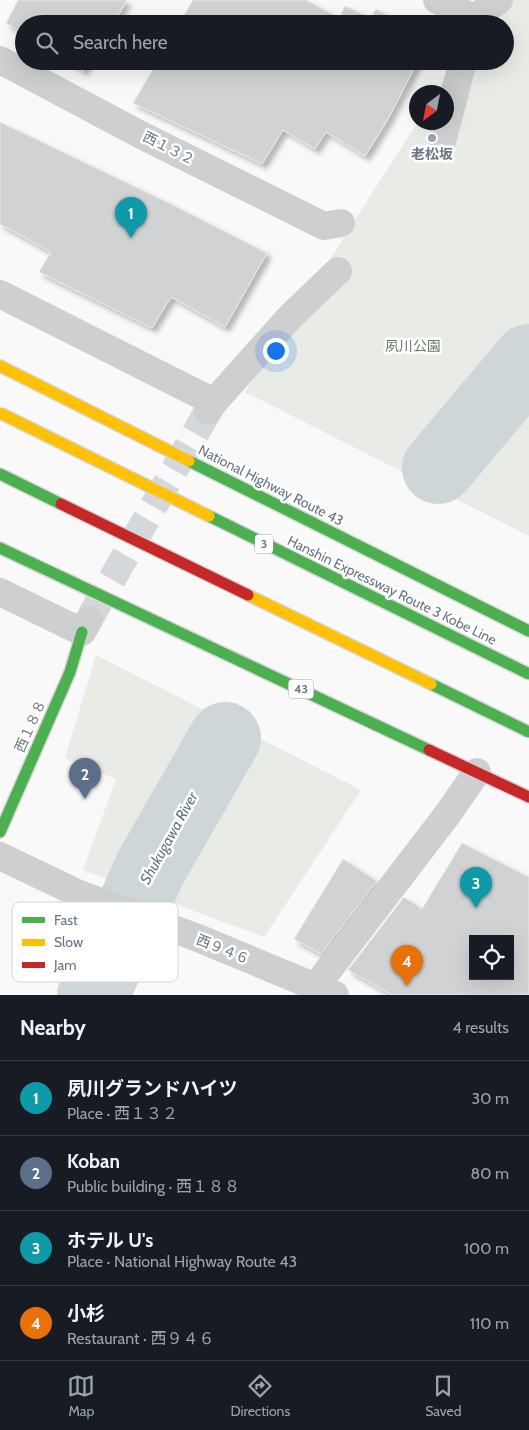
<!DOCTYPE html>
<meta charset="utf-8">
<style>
:root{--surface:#171b24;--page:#242831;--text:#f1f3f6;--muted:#9ea1a6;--line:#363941;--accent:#99a4ac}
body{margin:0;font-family:Cabin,"Noto Sans JP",sans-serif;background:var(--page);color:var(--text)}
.controls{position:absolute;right:15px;bottom:15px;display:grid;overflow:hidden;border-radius:0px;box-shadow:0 5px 20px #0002}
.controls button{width:45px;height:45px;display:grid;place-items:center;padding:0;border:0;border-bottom:1px solid var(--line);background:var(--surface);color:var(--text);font:25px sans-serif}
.compass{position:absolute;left:409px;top:85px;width:45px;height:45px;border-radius:50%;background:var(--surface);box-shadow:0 5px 20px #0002;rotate:212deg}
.you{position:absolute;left:275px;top:350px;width:18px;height:18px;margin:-12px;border:4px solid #fff;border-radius:50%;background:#1a73e8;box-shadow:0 0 0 8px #1a73e833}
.badge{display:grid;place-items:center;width:32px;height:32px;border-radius:50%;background:var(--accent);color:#fff;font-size:16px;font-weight:700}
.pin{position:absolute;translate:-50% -41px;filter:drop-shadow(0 1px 2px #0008)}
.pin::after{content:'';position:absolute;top:26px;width:18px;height:15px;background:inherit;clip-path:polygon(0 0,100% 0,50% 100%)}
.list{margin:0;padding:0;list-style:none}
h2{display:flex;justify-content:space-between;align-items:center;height:65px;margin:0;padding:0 20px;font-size:21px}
h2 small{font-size:16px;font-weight:400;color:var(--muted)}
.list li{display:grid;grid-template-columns:32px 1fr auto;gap:15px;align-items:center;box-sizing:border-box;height:75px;padding:0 20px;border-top:1px solid var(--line)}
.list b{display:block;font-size:19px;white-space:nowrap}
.list p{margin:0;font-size:16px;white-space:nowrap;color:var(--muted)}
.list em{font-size:16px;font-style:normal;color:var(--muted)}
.icon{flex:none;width:28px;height:28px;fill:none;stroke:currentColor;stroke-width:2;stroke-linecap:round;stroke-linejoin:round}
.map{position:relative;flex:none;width:529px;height:995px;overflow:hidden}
.search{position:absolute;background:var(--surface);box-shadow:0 5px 20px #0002;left:15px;right:15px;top:15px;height:55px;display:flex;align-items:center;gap:12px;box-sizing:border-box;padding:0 18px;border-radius:28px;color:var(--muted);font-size:19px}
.sheet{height:365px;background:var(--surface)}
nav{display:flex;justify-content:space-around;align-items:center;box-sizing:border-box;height:70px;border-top:1px solid var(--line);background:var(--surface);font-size:14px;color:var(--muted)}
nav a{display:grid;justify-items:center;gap:2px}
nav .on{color:var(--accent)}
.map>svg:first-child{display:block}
.green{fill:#e8ebe6}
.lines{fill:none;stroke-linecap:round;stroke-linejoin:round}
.river{stroke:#ced6d9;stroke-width:72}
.building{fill:#d0d2d3;stroke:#e8e8e8;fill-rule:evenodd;filter:url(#shadow)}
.street-tunnel{stroke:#d4d8dc;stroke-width:28;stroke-dasharray:28 14;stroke-linecap:butt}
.fast-casing{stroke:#d5d6d7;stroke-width:14}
.slow-casing{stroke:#d5d6d7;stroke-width:14}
.jam-casing{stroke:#d5d6d7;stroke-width:14}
.street{stroke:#cecfd0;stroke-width:28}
.fast{stroke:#4caf50;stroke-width:11}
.slow{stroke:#ffc107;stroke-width:11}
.jam{stroke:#c62828;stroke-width:11}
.fast-bridge-casing{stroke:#d5d6d6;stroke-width:14;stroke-linecap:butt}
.slow-bridge-casing{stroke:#d5d6d6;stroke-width:14;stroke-linecap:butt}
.jam-bridge-casing{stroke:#d5d6d6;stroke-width:14;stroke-linecap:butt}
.fast-bridge{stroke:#4caf50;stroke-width:11}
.slow-bridge{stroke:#ffc107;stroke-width:11}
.jam-bridge{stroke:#c62828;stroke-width:11}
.poi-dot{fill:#99a4ac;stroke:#fff;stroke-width:2}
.labels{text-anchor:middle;stroke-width:5;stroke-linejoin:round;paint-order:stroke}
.shield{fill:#fff;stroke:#939fa8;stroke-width:1}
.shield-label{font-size:12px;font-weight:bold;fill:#657683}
.street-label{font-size:14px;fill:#657683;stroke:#fff}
.poi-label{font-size:14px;font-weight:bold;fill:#657683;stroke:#fff}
.park-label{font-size:14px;fill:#687a64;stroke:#fff}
.water-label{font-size:15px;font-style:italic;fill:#60757c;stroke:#fff}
.key{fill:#fff;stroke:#d1d6da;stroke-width:1}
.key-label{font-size:14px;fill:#657683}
</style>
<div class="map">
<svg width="529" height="995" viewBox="0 0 529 995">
<defs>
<filter id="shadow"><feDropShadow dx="4.5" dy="4.5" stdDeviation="2.5" flood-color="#0004"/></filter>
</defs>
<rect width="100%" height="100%" fill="#f9f9f9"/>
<g class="green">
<polygon points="495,0 529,0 529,536 245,392 417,123 446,122 446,92 436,92 456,61 505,61 505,24 479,24"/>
<polygon points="96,655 361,790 264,937 83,870 116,779 65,758"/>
</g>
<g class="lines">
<g class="river">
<polyline points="438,468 529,360"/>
<polyline points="93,995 151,867 225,738"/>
</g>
</g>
<g class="building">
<polygon points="18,0 127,0 113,24 24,24 24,34 6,23"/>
<polygon points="193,0 306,0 339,18 345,6 371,18 376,9 404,24 179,24"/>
<polygon points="68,61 89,61 83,71"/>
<polygon points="158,61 418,61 387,121 365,156 326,132 315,149 283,130 262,164 133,103"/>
<polygon points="0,122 169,203 267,253 225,327 171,297 152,328 39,272 51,252 0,224"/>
<path d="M462,843L529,877V995H392L348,970L404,897L422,909ZM473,939H510V976H473Z"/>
<polygon points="343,859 377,881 321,954 294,939"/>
</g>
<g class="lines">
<polyline class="street-tunnel" points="91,616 208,411"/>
<defs>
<g id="fast">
<polyline points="189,461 529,631"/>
<polyline points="0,474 61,504"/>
<polyline points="0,548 429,750"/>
<polyline points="0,832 70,672 82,632"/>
</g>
<polyline id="slow" points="0,366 189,461"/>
<polyline id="jam" points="429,750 529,797"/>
</defs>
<use href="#fast" class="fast-casing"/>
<use href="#slow" class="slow-casing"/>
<use href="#jam" class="jam-casing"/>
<g class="street">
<polyline points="437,0 474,18"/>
<polyline points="474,18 499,0"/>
<polyline points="0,60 141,135 324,226 341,223"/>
<polyline points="442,142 463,61"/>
<polyline points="0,294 214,402"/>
<polyline points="208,411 214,402 290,317 338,271"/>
<polyline points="0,592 82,632 89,620"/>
<polyline points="0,856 77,893 198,938 335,995"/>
<polyline points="316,986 447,815 477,772"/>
</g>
<use href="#fast" class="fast"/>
<use href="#slow" class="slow"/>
<use href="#jam" class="jam"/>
<defs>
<g id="fast-bridge">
<polyline points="209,516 529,674"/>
<polyline points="431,684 529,732"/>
</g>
<g id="slow-bridge">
<polyline points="0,413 209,516"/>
<polyline points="248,595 431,684"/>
</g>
<polyline id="jam-bridge" points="61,504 248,595"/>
</defs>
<use href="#fast-bridge" class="fast-bridge-casing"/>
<use href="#slow-bridge" class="slow-bridge-casing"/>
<use href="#jam-bridge" class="jam-bridge-casing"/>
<use href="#fast-bridge" class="fast-bridge"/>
<use href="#slow-bridge" class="slow-bridge"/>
<use href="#jam-bridge" class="jam-bridge"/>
</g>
<circle class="poi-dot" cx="432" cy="138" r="5"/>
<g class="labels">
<g class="shield">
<rect x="255" y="534.5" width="18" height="19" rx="4"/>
<rect x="288.5" y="679.5" width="25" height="19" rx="4"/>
</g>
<g class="shield-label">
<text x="264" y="548">3</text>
<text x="301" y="693">43</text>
</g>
<g class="street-label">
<text transform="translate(169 148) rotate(27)" y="5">西１３２</text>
<text transform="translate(271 485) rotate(27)" y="5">National Highway Route 43</text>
<text transform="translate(392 590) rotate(26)" y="5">Hanshin Expressway Route 3 Kobe Line</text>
<text transform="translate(30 726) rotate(-66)" y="5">西１８８</text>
<text transform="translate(223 949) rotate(22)" y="5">西９４６</text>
</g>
<g class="poi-label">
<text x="432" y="159">老松坂</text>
</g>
<g class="park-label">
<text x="413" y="351">夙川公園</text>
</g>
<g class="water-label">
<text transform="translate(169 838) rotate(-61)" y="5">Shukugawa River</text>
</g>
</g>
<rect x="12" y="902" width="166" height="80" rx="8" class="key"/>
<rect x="22" y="917" width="23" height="6" fill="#4caf50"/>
<rect x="22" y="939" width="23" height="7" fill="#ffc107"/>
<rect x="22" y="962" width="23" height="6" fill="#c62828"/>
<g class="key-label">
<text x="54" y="925">Fast</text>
<text x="54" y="947">Slow</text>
<text x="54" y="970">Jam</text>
</g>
</svg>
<div class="controls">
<button><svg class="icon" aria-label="locate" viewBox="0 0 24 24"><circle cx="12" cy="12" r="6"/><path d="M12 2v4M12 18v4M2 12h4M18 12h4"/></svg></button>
</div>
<svg class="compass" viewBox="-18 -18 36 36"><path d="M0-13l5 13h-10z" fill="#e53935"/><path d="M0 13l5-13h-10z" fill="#9ea1a6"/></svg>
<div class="you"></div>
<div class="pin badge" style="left:131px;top:238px;background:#0f9aa8">1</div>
<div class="pin badge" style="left:85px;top:799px;background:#5c6f8a">2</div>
<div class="pin badge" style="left:476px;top:908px;background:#0f9aa8">3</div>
<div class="pin badge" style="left:407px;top:986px;background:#e8710a">4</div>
<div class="search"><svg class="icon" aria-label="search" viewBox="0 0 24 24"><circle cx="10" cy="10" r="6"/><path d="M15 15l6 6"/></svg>Search here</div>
</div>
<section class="sheet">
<h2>Nearby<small>4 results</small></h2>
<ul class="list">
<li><span class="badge" style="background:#0f9aa8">1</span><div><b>夙川グランドハイツ</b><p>Place · 西１３２</p></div><em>30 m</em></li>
<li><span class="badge" style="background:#5c6f8a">2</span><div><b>Koban</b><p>Public building · 西１８８</p></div><em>80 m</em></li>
<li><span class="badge" style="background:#0f9aa8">3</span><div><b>ホテル U's</b><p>Place · National Highway Route 43</p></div><em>100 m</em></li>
<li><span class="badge" style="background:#e8710a">4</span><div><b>小杉</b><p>Restaurant · 西９４６</p></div><em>110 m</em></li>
</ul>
</section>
<nav>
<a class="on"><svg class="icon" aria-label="map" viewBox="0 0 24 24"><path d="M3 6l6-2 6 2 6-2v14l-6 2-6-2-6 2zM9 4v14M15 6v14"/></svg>Map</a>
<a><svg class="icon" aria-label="directions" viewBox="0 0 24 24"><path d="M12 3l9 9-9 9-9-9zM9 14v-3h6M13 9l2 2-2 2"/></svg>Directions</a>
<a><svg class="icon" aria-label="saved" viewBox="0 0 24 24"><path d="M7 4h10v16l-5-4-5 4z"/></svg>Saved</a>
</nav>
